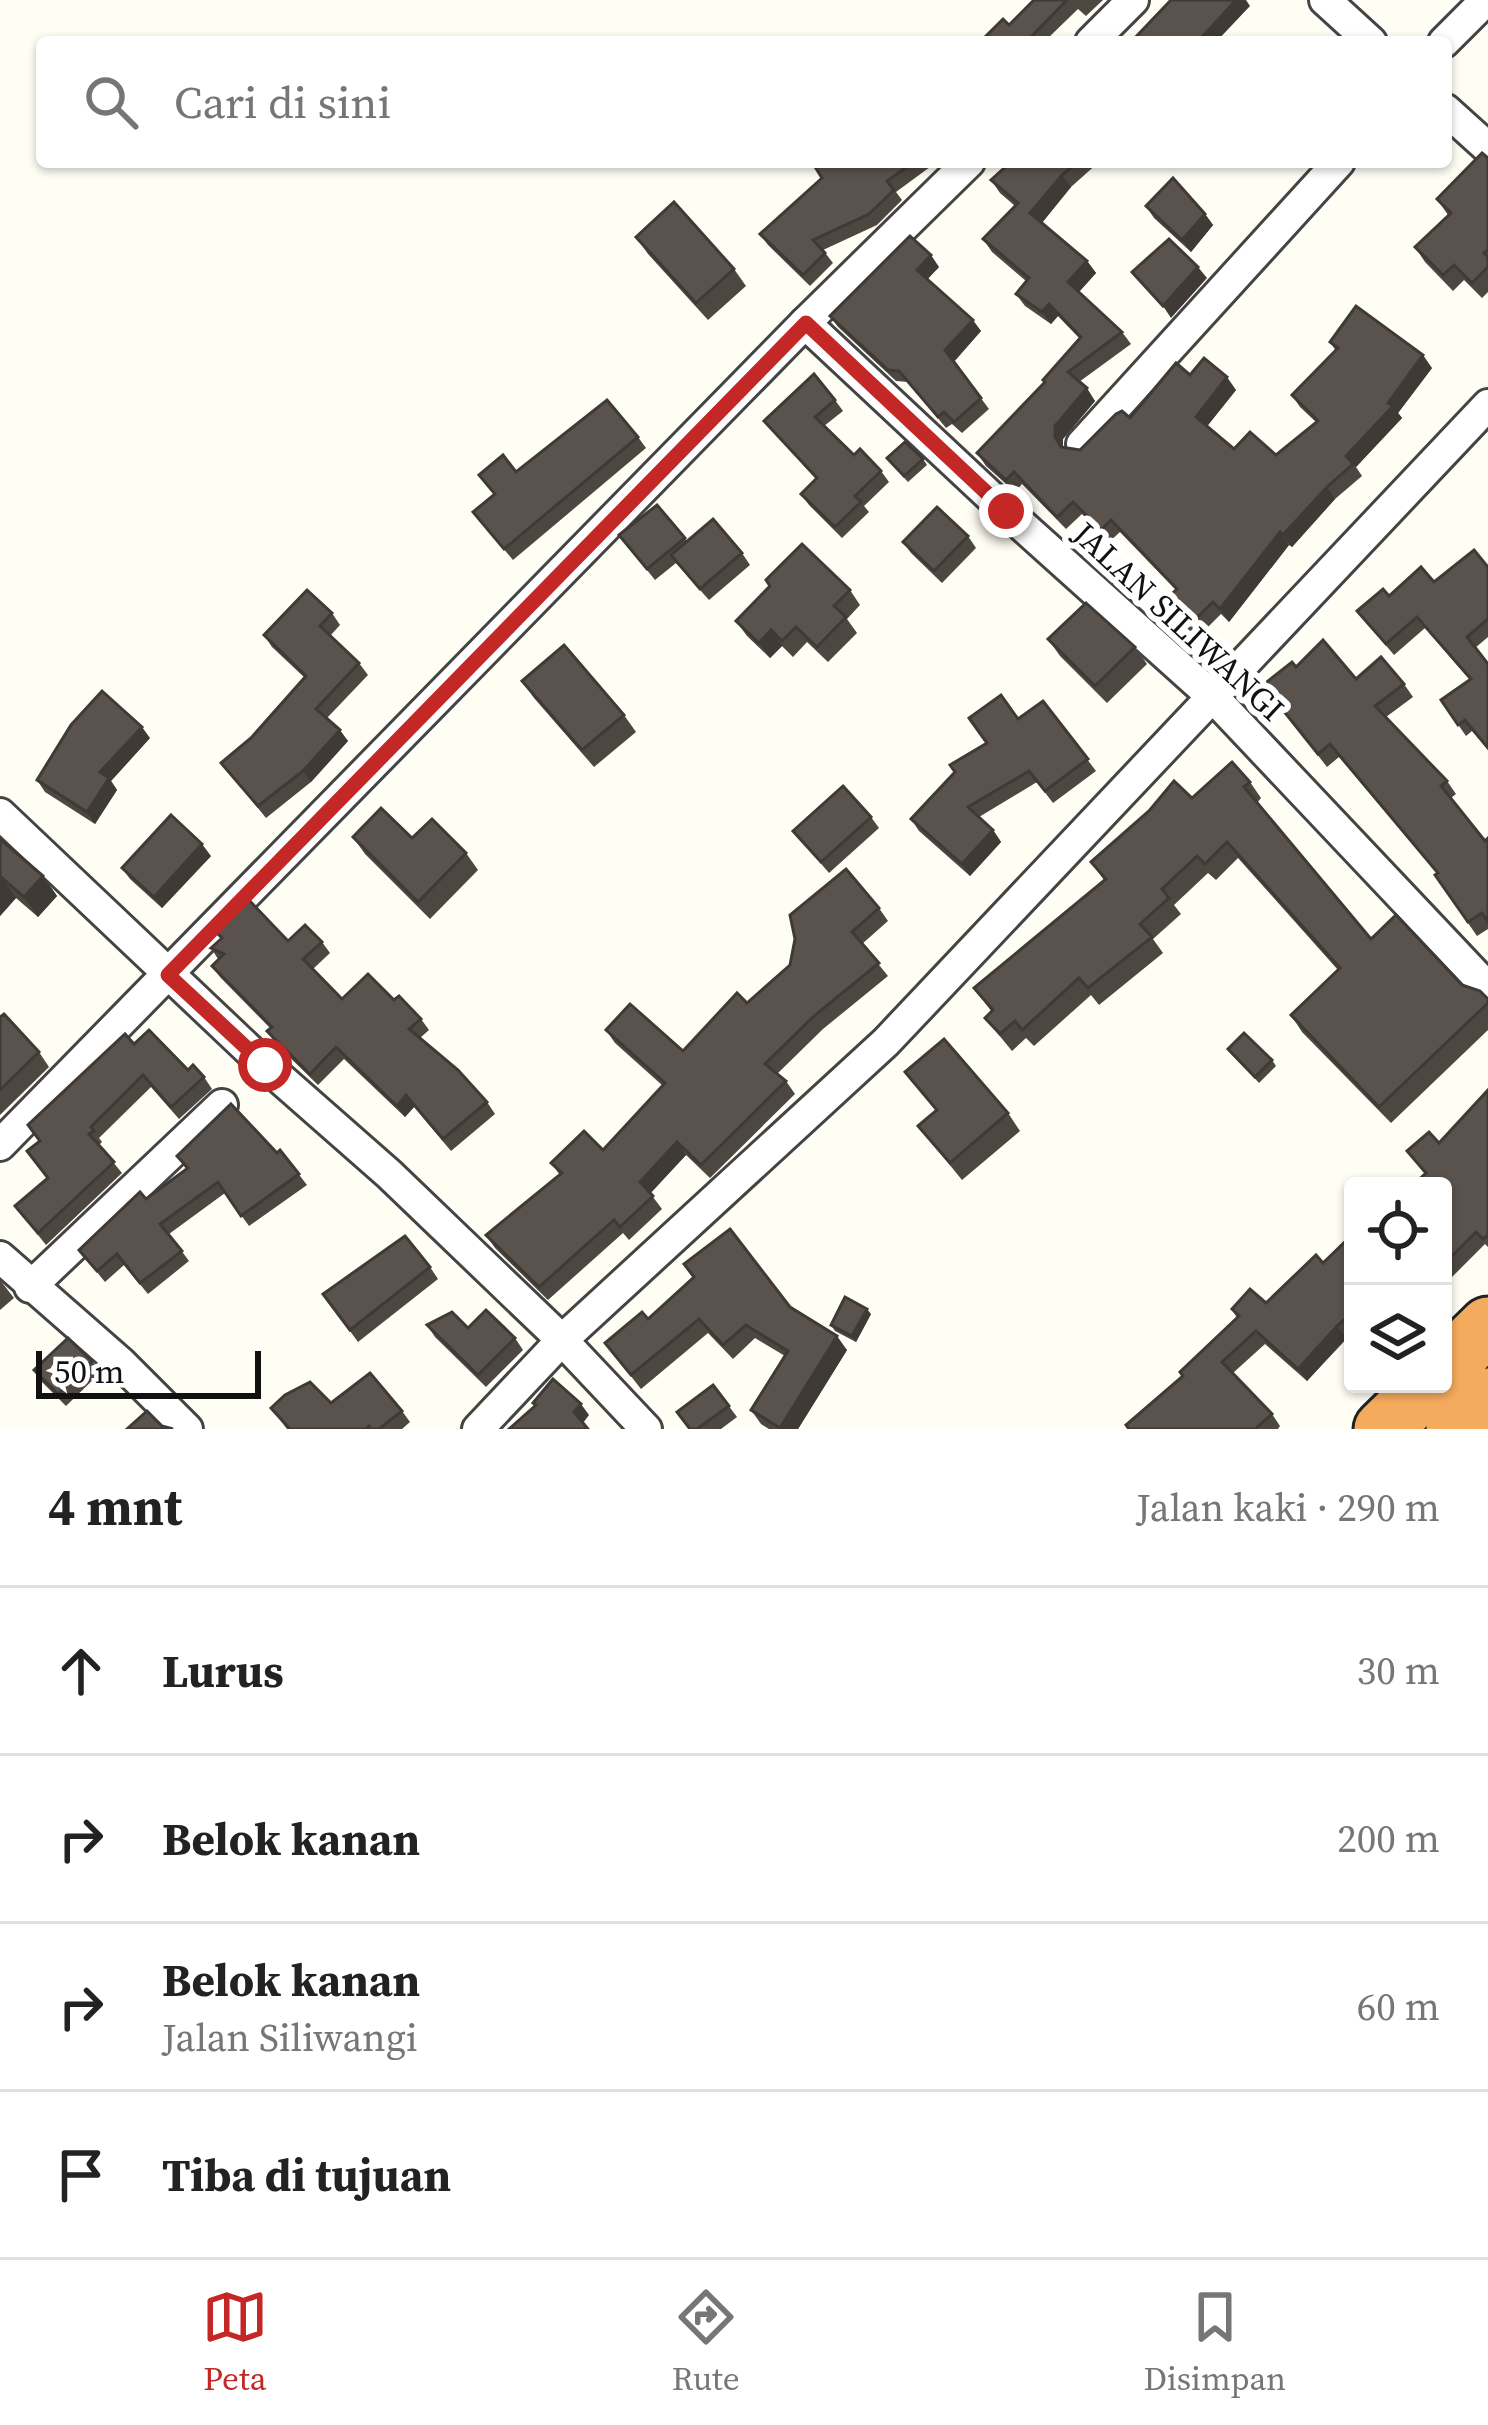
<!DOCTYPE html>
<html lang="id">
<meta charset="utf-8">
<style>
:root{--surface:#fff;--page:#f2f2f2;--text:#222;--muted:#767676;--line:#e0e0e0;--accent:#c42826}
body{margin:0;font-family:"Source Serif 4",serif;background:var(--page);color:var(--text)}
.controls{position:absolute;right:36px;bottom:36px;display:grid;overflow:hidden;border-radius:12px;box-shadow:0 3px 9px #0004}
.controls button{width:108px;height:108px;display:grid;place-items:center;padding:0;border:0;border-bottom:3px solid var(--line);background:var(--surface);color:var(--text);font:60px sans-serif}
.scale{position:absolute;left:36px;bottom:30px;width:225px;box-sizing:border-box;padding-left:12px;border:6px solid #111;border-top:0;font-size:33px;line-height:42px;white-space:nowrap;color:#111;-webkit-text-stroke:9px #fff;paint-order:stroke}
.stop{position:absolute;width:36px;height:36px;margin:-27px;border:9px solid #c42826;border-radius:50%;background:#fff}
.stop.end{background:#c42826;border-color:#fff;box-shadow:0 3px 12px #0008}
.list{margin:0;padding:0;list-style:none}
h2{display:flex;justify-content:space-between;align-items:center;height:156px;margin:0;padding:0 48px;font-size:51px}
h2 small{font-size:39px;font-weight:400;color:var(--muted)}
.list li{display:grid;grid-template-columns:78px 1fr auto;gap:36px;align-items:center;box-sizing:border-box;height:168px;padding:0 48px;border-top:3px solid var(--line)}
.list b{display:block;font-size:45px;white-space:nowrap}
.list p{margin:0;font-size:39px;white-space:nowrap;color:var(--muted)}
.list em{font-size:39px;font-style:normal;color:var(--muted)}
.icon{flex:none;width:66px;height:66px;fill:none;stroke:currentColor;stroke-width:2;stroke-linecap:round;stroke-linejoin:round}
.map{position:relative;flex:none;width:1488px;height:1429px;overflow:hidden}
.search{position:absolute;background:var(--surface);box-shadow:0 3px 9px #0004;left:36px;right:36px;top:36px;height:132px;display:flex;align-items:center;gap:30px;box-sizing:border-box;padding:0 42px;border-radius:12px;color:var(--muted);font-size:45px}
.sheet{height:828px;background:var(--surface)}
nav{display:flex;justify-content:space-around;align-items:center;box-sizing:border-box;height:168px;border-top:3px solid var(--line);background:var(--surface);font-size:33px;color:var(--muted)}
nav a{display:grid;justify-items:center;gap:6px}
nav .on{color:var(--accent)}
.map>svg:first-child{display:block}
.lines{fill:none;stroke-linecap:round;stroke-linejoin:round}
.street-casing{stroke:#444;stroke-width:36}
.highway-casing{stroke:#222;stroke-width:63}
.street{stroke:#fff;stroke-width:30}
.highway{stroke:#f5ab5d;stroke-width:57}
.wall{fill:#4d4742}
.shaded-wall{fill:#3f3a36}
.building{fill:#5a534d;stroke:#3f3a36;stroke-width:3}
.route{stroke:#c42826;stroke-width:15}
.labels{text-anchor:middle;stroke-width:12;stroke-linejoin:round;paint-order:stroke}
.street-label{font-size:33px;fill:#111;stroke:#fff}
</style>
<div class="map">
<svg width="1488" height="1429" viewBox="0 0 1488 1429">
<rect width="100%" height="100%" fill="#fffef5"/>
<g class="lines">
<defs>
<g id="street">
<polyline points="1325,0 1371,42"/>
<polyline points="1091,42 1133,0"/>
<polyline points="1444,42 1486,0"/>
<polyline points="1446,110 1488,148"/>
<polyline points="805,323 1006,511 1213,697 1488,988"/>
<polyline points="1082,444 1339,162"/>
<polyline points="0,814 265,1065 389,1174 562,1340 646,1429"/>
<polyline points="0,1145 805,323 969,162"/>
<polyline points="0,1257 121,1363 187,1429"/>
<polyline points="30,1287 222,1105"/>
<polyline points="478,1429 562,1340 886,1042 1488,405"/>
</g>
<g id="highway">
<polyline points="1443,1370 1488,1326"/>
<polyline points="1383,1429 1429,1384"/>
<polyline points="1455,1429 1488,1397"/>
</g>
</defs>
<use href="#street" class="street-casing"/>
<use href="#highway" class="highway-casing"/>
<use href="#street" class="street"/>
<use href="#highway" class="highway"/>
</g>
<g class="wall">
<polygon points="1034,0 1103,0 1086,16 1078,9 1044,42 980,42 1009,25"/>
<polygon points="1488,158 1488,292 1482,298 1464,280 1453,291 1425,262 1415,247 1448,215 1437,199"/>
<polygon points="812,162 927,162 930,167 896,192 902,200 877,225 823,250 833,263 810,286 768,245 760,234 822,178"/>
<polygon points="1011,162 1099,162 1071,187 1042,223 1087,261 1096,273 1079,292 1122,332 1131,344 1079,382 1095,401 1063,439 1063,447 1080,450 1130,418 1190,375 1236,390 1207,426 1234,449 1276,455 1316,422 1300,407 1292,395 1336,351 1330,342 1432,368 1398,413 1402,418 1356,467 1362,476 1335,499 1292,547 1289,545 1229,622 1221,614 1190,645 1166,620 1157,608 1176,590 1120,532 1109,542 1082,514 1066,529 1022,484 1015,492 986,466 977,453 1045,382 1079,338 1058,316 1051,324 1025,306 1016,294 1026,281 992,252 983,239 1015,206 1000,193 991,180"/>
<polygon points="1146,206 1205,214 1213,225 1191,252 1154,218"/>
<polygon points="636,237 734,269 746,286 708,320 648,254"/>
<polygon points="939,267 927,279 981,331 954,362 989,409 962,433 952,424 946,428 908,382 896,381 838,327 830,316"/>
<polygon points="835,400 843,411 824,426 854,455 881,471 889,482 864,506 869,512 842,538 809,505 801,494 816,479 764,421"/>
<polygon points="638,437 646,448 513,560 473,512 494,495 479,475 516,472"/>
<polygon points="923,459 927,465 908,482 891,464"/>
<polygon points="657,505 687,541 742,553 750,565 709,600 676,563 655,580 619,535"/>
<polygon points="968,536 976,548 942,583 911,553 903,542"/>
<polygon points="1488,567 1488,637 1475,648 1488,664 1488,750 1472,731 1466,736 1441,700 1470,680 1425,628 1394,655 1357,611 1389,596"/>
<polygon points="850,590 860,605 847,619 857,633 828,662 807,642 793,657 782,646 770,658 747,636 736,621"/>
<polygon points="332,613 340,625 330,636 359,663 368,675 327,718 348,741 311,782 266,818 221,763 251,738 305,678 272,647 264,635"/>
<polygon points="1048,639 1135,647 1147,664 1107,703 1060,656"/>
<polygon points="1356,679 1404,684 1413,697 1386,717 1447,781 1456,794 1451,798 1485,841 1488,838 1488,929 1477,936 1435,875 1437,873 1339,757 1327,767 1263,685"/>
<polygon points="522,681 624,715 636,732 594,767 534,698"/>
<polygon points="1043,701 1096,771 1053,803 1037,782 979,817 993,830 1001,842 970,876 919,831 911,819 1018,719"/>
<polygon points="150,738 111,781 117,790 95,824 45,792 37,780"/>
<polygon points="1250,782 1261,798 1257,803 1371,939 1488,999 1488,1030 1391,1123 1302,1032 1291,1015 1338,970 1238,858 1216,880 1208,873 1174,905 1181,914 1153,939 1163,953 1099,1005 1091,995 1034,1046 1026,1038 1012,1051 985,1018 992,1012 974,988 1104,880 1091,862 1192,798"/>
<polygon points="871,817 879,828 829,873 793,831"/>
<polygon points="353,837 412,838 466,853 478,870 430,919 365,854"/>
<polygon points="0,839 43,876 57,896 38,917 16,898 0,916"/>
<polygon points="211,856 162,908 130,879 122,868"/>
<polygon points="879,908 888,921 862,944 888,976 823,1029 777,1074 786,1081 795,1094 710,1178 686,1155 650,1193 662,1209 629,1240 623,1233 548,1300 495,1248 486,1235 560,1175 551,1163 603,1150 663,1086 615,1043 606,1030 683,1051"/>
<polygon points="216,932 288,941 322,942 330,953 313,969 342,999 394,1000 421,1019 429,1030 420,1038 487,1102 495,1114 451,1151 414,1107 405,1117 344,1059 318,1085 275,1043 267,1031 270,1028 220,977 212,966 218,959 211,948 221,939"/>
<polygon points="0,1017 39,1052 49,1067 0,1115"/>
<polygon points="134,1044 204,1077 212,1089 179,1119 151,1087 99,1138 102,1142 99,1145 122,1173 46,1245 15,1206 47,1179 40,1141"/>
<polygon points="1228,1049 1272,1060 1276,1066 1259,1083"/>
<polygon points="905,1072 1008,1113 1020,1131 962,1180 918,1126 936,1111"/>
<polygon points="1488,1090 1488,1247 1485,1244 1443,1286 1443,1186 1425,1174 1407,1151 1439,1143"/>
<polygon points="280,1150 307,1185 249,1226 225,1193 169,1234 189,1261 148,1294 124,1265 105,1282 79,1250 186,1169 177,1156 277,1153"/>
<polygon points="1353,1234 1353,1332 1307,1381 1265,1344 1233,1373 1272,1414 1280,1426 1278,1429 1128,1429 1182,1376 1237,1318 1232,1309 1266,1303 1323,1263"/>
<polygon points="430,1267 438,1279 358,1342 323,1294"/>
<polygon points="0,1280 14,1298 0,1310"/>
<polygon points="790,1307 847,1350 798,1429 769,1429 761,1424 751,1410 785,1356 755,1338 733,1359 708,1333 641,1389 605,1343 648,1319"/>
<polygon points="871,1314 856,1342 835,1331 831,1325"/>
<polygon points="427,1325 468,1328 515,1338 523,1350 486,1387 435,1337"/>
<polygon points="92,1361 101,1372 66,1406 42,1382 34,1370"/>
<polygon points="713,1385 737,1417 721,1429 689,1429"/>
<polygon points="331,1403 402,1411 410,1422 402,1429 287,1429 271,1408"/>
</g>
<g class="shaded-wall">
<polygon points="1236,0 1246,0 1250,6 1216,42 1208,42 1203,36"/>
<polygon points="1062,175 1071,187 1039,226 1030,213"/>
<polygon points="1205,214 1213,225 1191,252 1182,240"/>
<polygon points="931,255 939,267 925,282 917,270"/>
<polygon points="1087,261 1096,273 1077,294 1068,282"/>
<polygon points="1198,267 1207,278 1171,318 1163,306"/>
<polygon points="1049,304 1058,316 1051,324 1042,312"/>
<polygon points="973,320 981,331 953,362 945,350"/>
<polygon points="1423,355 1432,368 1398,413 1402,418 1356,467 1346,456"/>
<polygon points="1227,377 1236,390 1205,429 1196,417"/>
<polygon points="1087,388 1095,401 1063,439 1063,449 1055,437 1055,426"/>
<polygon points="1327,487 1335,499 1292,547 1283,535"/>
<polygon points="1280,532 1289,545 1229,622 1220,609"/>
<polygon points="771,630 782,646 770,658 759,643"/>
<polygon points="142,727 150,738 111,781 117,790 95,824 87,812 100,772"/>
<polygon points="340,730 348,741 311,782 303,771"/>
<polygon points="993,830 1001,842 970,876 962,864"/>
<polygon points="202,844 211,856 162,908 154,897"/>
<polygon points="43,876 57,896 38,917 24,897"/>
<polygon points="2,878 16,898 0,916 0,881"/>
<polygon points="406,1095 414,1107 405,1117 397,1106"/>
<polygon points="677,1142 686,1155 649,1195 640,1182"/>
<polygon points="867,1309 871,1314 856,1342 852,1336"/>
<polygon points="1337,1326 1346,1338 1307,1381 1298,1369"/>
<polygon points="837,1336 847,1350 798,1429 781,1429"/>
<polygon points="581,1404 589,1415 583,1423 574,1412"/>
</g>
<g class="building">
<polygon points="1034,0 1067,0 1026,42 980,42 1003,19 1009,25"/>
<polygon points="1171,0 1236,0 1203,36 1208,42 1131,42"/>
<polygon points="1482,153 1488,158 1488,250 1484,253 1488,257 1488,267 1472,283 1454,265 1443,275 1415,247 1451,213 1437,199"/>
<polygon points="812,162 914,162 887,181 894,190 869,214 813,240 825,253 803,275 760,234 822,178"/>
<polygon points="1011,162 1077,162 1062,175 1030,213 1087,261 1068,282 1122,332 1068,372 1087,388 1055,426 1055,437 1061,447 1080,450 1116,414 1122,411 1130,418 1176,363 1190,375 1204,358 1227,377 1196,417 1234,449 1250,432 1276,455 1318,421 1292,395 1338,348 1330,342 1356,306 1423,355 1388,403 1393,406 1346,456 1353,464 1327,487 1283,535 1280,532 1220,609 1213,602 1181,633 1157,608 1177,589 1111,520 1101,530 1073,502 1057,517 1014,472 1006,480 977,453 1045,382 1043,380 1081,337 1049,304 1042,312 1016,294 1029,278 983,239 1018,203 991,180"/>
<polygon points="1173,178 1205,214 1182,240 1146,206"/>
<polygon points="674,202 734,269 696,303 636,237"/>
<polygon points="910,236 931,255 917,270 973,320 945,350 981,398 954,422 944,412 938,417 899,371 888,370 830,316"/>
<polygon points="1169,239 1198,267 1163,306 1132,272"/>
<polygon points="814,374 835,400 815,417 854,455 860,449 881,471 855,496 861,502 835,527 801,494 817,478 764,421"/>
<polygon points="607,400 638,437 504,549 473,512 495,494 479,475 503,455 516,472"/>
<polygon points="905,442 923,459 904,476 887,458"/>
<polygon points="657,505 685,538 647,569 619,535"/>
<polygon points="937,507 968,536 934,571 903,542"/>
<polygon points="713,519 742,553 700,589 671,555"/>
<polygon points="802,544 850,590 834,606 846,617 817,647 796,627 782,641 771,630 759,643 736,621 770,586 766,580"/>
<polygon points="1474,550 1488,567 1488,619 1467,637 1488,664 1488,748 1465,720 1458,725 1441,700 1471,679 1417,617 1386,644 1357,611 1383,589 1389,596 1421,567 1434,582"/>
<polygon points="307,590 332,613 320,626 359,663 316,709 340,730 303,771 258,806 221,763 251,738 306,676 264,635"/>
<polygon points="1086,603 1135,647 1095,686 1048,639"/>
<polygon points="1323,640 1356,679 1381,657 1404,684 1375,706 1447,781 1441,786 1485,841 1488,838 1488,922 1482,913 1468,922 1435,875 1438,873 1330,744 1318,754 1263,685 1292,662 1296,667"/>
<polygon points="564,645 624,715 582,750 522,681"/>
<polygon points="102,691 142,727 100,772 109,778 87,812 37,780 71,725"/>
<polygon points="1001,695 1018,719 1043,701 1088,759 1045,791 1029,771 968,807 993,830 962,864 911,819 955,772 950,765 987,743 969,718"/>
<polygon points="1232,762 1250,782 1244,787 1371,939 1396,915 1462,985 1480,991 1488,999 1488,1003 1379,1107 1291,1015 1340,968 1227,842 1205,864 1197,856 1162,889 1169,898 1140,924 1152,937 1088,988 1079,978 1022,1030 1015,1021 1000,1034 985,1018 993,1010 974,988 1106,879 1091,862 1149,811 1174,781 1192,798"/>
<polygon points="843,786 871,817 821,862 793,831"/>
<polygon points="381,808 412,838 432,819 466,853 418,902 353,837"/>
<polygon points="171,815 202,844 154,897 122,868"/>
<polygon points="0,839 43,876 24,897 2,878 0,881"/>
<polygon points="846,869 879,908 852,932 879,963 814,1016 765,1064 786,1081 701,1165 677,1142 640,1182 653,1196 620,1227 614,1220 539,1287 486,1235 562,1173 551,1163 584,1131 603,1150 665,1083 606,1030 630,1004 683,1051 737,993 747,1003 790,965 795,939 790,915"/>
<polygon points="248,899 288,941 305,925 322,942 303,959 342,999 368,974 394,1000 399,996 421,1019 409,1029 458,1070 487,1102 443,1139 406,1095 397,1106 336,1047 310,1074 267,1031 272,1027 212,966 224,954 211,948 222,938 216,932"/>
<polygon points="4,1014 39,1052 0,1090 0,1017"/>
<polygon points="149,1030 188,1070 193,1065 204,1077 171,1107 143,1075 91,1127 94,1131 89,1134 114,1162 38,1233 15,1206 48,1178 27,1151 40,1141 28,1125 125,1034 134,1044"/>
<polygon points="1244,1033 1272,1060 1255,1077 1228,1049"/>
<polygon points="944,1039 1008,1113 950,1163 918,1126 937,1110 905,1072"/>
<polygon points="1488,1090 1488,1235 1483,1239 1476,1232 1443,1265 1443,1186 1412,1186 1426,1173 1407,1151 1429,1132 1439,1143"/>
<polygon points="231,1104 277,1153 280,1150 299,1174 241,1216 218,1182 160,1224 182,1251 140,1283 117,1254 97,1271 79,1250 140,1192 146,1199 188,1168 177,1156"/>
<polygon points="730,1229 790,1307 837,1336 780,1428 751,1410 788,1351 746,1325 723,1345 699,1319 631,1375 605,1343 642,1312 648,1319 694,1277 684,1264"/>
<polygon points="1353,1234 1353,1312 1337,1326 1298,1369 1256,1331 1222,1362 1272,1414 1255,1429 1129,1429 1126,1425 1183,1376 1180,1372 1239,1316 1232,1309 1250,1289 1266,1303 1316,1255 1323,1263"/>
<polygon points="405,1236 430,1267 350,1330 323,1294"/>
<polygon points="845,1297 867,1309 852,1336 831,1325"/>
<polygon points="486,1310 515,1338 478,1375 427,1325 452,1312 468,1328"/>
<polygon points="68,1338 92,1361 58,1394 34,1370"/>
<polygon points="370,1373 402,1411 379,1429 371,1429 369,1426 366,1429 290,1429 271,1408 285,1395 310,1382 331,1403"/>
<polygon points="553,1379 581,1404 574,1412 588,1429 509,1429 536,1405 533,1403"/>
<polygon points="713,1385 729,1406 697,1429 690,1429 677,1412"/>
<polygon points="147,1411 162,1426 173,1429 127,1429"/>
</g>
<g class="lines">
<polyline class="route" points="265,1065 168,975 806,323 1006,511"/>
</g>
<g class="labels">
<g class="street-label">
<text transform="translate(1179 621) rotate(43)" y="12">JALAN SILIWANGI</text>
</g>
</g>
</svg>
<div class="controls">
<button><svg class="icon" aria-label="locate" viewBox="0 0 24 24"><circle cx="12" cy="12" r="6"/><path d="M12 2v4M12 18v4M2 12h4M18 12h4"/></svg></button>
<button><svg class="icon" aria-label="layers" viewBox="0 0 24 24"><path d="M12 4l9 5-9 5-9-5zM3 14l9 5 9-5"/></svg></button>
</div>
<div class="scale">50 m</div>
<div class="stop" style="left:265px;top:1065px"></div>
<div class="stop end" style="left:1006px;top:511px"></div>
<div class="search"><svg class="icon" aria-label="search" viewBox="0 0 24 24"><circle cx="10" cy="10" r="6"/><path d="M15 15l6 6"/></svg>Cari di sini</div>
</div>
<section class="sheet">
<h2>4 mnt<small>Jalan kaki · 290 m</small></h2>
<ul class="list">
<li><svg class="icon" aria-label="ahead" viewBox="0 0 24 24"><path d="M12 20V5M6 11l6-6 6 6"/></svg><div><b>Lurus</b></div><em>30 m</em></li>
<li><svg class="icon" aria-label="right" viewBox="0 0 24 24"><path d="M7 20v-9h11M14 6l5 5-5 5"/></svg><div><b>Belok kanan</b></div><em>200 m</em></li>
<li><svg class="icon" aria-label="right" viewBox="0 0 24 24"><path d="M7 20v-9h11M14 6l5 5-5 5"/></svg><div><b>Belok kanan</b><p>Jalan Siliwangi</p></div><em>60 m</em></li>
<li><svg class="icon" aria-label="arrive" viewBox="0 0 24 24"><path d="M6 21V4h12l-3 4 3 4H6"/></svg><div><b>Tiba di tujuan</b></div></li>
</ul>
</section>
<nav>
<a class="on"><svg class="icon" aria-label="map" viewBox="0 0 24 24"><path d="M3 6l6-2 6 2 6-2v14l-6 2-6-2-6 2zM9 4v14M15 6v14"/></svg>Peta</a>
<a><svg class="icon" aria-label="directions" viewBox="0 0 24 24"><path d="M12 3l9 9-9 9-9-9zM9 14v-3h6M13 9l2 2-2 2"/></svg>Rute</a>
<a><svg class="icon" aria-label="saved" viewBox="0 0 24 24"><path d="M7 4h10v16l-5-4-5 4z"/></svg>Disimpan</a>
</nav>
